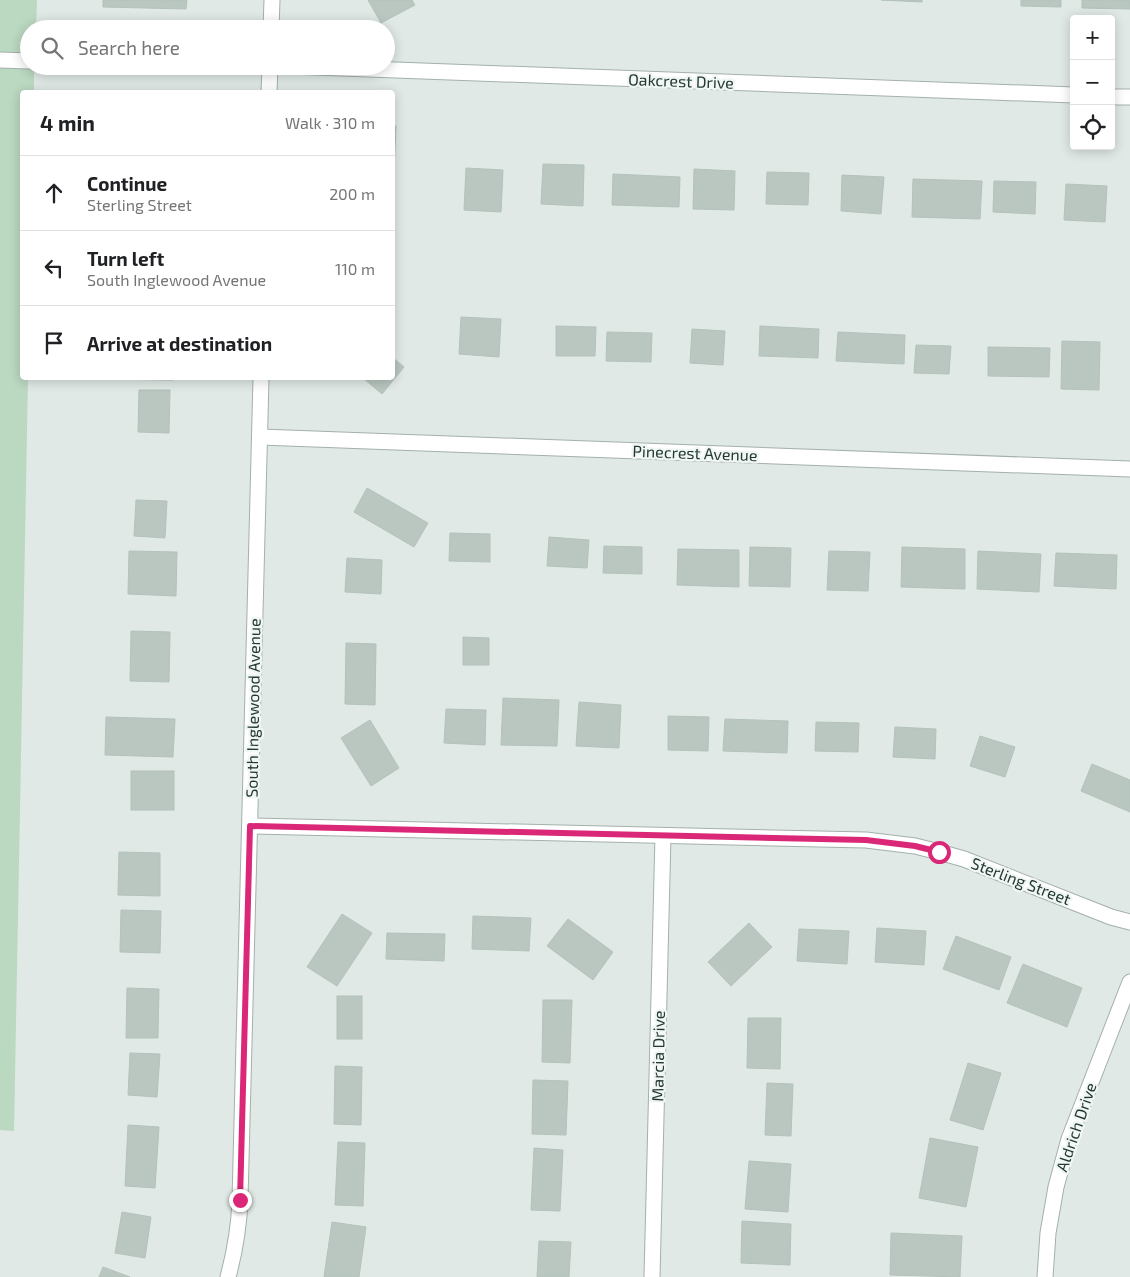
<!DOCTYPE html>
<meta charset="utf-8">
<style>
:root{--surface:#fff;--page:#f6f6f6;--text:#202124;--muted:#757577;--line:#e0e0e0}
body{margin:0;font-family:"Exo 2",sans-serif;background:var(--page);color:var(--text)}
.controls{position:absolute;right:15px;top:15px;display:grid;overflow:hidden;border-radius:5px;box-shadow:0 2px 12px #0003}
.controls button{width:45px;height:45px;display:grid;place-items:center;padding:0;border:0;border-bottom:1px solid var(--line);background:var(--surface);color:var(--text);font:25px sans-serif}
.stop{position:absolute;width:15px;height:15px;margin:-11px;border:4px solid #db2777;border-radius:50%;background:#fff}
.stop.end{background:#db2777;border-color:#fff;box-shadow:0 1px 5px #0008}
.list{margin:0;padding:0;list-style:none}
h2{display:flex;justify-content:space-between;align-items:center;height:65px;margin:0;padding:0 20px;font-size:21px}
h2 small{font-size:16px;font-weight:400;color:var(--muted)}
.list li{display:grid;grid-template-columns:32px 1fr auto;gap:15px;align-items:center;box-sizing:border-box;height:75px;padding:0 20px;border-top:1px solid var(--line)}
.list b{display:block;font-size:19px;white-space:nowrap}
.list p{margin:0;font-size:16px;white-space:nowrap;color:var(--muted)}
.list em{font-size:16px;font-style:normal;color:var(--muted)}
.icon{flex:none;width:28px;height:28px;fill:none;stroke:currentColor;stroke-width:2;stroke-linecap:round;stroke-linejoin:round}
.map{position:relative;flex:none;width:1130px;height:1277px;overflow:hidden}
.search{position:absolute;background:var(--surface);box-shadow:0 2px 12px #0003;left:20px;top:20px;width:375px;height:55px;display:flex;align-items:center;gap:12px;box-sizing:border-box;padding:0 18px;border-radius:28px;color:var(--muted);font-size:19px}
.panel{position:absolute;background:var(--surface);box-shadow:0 2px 12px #0003;left:20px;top:90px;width:375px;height:290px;border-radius:5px}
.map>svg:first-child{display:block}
.green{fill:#bbd8c1}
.building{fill:#b9c7c0;stroke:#b3c2bb}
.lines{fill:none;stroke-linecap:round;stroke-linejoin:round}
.minor-casing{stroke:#a4b0ab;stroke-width:17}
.minor{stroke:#fff;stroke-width:15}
.route{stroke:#db2777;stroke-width:6}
.labels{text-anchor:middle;stroke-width:4.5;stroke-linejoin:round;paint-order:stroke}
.street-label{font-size:16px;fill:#233831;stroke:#f0f6f3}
</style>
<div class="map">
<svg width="1130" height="1277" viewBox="0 0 1130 1277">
<rect width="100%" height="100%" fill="#e0e9e5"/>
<polygon class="green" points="0,0 37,0 36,29 29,29 29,66 34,66 34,92 22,92 22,378 28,378 14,1131 0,1130"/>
<g class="building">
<polygon points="103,0 187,0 186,9 103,7"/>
<polygon points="368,0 412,0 415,5 381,23"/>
<polygon points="881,0 922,0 922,2"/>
<polygon points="1021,0 1061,0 1061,7 1021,6"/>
<polygon points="1082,0 1130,0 1130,9 1082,8"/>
<polygon points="392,126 396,126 394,171 392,171"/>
<polygon points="543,164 584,165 583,206 541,204"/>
<polygon points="466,168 503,170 501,212 464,210"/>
<polygon points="694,169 735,171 734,210 693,209"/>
<polygon points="767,172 809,173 808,205 766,204"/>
<polygon points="613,174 680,177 679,207 612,205"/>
<polygon points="842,175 884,177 881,214 841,211"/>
<polygon points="913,179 982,181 980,219 912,217"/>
<polygon points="994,181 1036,182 1035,214 993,212"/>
<polygon points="1066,184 1107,186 1105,222 1064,220"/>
<polygon points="461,317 501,319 499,357 459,354"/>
<polygon points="556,326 596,327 595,356 556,356"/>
<polygon points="760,326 819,329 818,358 759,356"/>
<polygon points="692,329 725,331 723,365 690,363"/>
<polygon points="607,332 652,333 651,362 606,361"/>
<polygon points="838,332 905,335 904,364 836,361"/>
<polygon points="1062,341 1100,342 1099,390 1061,389"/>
<polygon points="916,345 951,346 949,374 914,373"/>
<polygon points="988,347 1050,348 1049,377 988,376"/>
<polygon points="392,357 404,367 382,394 363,378 392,378"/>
<polygon points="108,378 173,378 173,380 108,379"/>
<polygon points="139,390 170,390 169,433 138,432"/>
<polygon points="367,488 428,523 414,547 354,512"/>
<polygon points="136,500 167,501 165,538 134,536"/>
<polygon points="450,533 490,534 490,562 449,561"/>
<polygon points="549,537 589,540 587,568 547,566"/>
<polygon points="604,546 642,547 642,574 603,573"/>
<polygon points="750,547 791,548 790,587 749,586"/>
<polygon points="902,547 965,549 965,589 901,587"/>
<polygon points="678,549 739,550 739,587 677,585"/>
<polygon points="129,551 177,552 176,596 128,594"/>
<polygon points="829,551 870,552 868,591 827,590"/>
<polygon points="978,551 1041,554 1039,592 977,589"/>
<polygon points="1056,553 1117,555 1116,589 1054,586"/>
<polygon points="347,558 382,560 381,594 345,592"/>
<polygon points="131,631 170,632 169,682 130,681"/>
<polygon points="463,637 489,638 489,665 463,665"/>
<polygon points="346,643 376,644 375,705 345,704"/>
<polygon points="503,698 559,700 557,746 501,745"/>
<polygon points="579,702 621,705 619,748 576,746"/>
<polygon points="446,709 486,710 485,745 444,743"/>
<polygon points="668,716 709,717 708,751 668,750"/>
<polygon points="106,717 175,719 173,757 105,755"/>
<polygon points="725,719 788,721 787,753 723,751"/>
<polygon points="370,720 399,768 371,786 341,738"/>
<polygon points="816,722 859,723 858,752 815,751"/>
<polygon points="895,727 936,729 935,759 893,757"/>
<polygon points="980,736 1015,747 1005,777 970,766"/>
<polygon points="1092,764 1130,780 1130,812 1081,791"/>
<rect x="131" y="771" width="43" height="39"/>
<polygon points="119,852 160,853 160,896 118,895"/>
<polygon points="121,910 161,911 160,953 120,952"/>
<polygon points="342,914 372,933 337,986 307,967"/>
<polygon points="473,916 531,918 529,951 472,949"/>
<polygon points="568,919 613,952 593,980 547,946"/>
<polygon points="749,923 772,947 731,986 708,962"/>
<polygon points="877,928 926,931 924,965 875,962"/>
<polygon points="799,929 849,931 847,964 797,961"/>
<polygon points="387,933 445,934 444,961 386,959"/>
<polygon points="956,936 1011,957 999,990 943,969"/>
<polygon points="1023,964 1082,988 1067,1027 1007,1003"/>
<polygon points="127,988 159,989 158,1038 126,1038"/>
<rect x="337" y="996" width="25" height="43"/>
<polygon points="543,1000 572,1000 570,1063 542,1062"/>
<polygon points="748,1018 781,1018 780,1069 747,1068"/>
<polygon points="130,1053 160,1054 157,1097 128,1095"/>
<polygon points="968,1063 1001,1073 983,1130 950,1120"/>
<polygon points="335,1066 362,1067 361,1125 334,1124"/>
<polygon points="533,1080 568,1081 566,1135 532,1134"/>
<polygon points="767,1083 793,1084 791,1136 765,1135"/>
<polygon points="128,1125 159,1127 155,1188 125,1186"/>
<polygon points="930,1138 978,1147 966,1207 919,1198"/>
<polygon points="338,1142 365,1143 363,1206 335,1205"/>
<polygon points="534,1148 563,1150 560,1211 531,1210"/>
<polygon points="749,1161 791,1164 788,1212 745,1209"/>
<polygon points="122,1212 151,1217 145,1258 115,1253"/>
<polygon points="742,1221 791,1224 790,1265 741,1263"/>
<polygon points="332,1222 366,1227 359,1277 324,1277"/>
<polygon points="891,1233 962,1236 960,1277 890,1275"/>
<polygon points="539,1241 571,1242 569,1277 537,1277"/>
<polygon points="103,1267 130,1277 99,1277"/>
</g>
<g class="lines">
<defs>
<g id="minor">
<polyline points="271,29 272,0"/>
<polyline points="0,60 29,61"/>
<polyline points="288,66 1074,95"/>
<polyline points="269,92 270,66"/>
<polyline points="1111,97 1130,97"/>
<polyline points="260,437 1130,469"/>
<polyline points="250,826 866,840 915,846 939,852 964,859 1111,917 1130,922"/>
<path d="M228,1277C235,1251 239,1227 240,1200L261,378"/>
<polyline points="652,1277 663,836"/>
<polyline points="1045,1277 1048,1233 1056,1187 1069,1139 1130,982"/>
</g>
</defs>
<use href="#minor" class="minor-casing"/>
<use href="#minor" class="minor"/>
</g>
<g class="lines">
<polyline class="route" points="240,1200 250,826 866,840 915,846 939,852"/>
</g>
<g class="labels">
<g class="street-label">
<text transform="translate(681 81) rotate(2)" y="6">Oakcrest Drive</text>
<text transform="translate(695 453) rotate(2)" y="6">Pinecrest Avenue</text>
<text transform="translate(253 708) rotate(-89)" y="6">South Inglewood Avenue</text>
<text transform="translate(1021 881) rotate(21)" y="6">Sterling Street</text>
<text transform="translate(658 1056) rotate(-89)" y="6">Marcia Drive</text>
<text transform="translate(1076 1127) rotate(-71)" y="6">Aldrich Drive</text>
</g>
</g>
</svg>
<div class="controls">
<button>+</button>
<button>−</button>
<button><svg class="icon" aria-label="locate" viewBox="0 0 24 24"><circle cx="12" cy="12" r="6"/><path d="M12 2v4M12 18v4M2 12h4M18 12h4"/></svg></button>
</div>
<div class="stop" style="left:939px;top:852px"></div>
<div class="stop end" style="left:240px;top:1200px"></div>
<div class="search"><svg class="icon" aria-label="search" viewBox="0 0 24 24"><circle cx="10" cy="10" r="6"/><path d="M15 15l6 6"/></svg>Search here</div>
<section class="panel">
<h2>4 min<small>Walk · 310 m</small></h2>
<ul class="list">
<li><svg class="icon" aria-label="ahead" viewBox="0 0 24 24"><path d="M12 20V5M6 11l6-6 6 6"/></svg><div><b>Continue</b><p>Sterling Street</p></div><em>200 m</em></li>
<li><svg class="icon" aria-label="left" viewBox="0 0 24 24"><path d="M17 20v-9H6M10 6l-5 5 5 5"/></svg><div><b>Turn left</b><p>South Inglewood Avenue</p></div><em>110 m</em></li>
<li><svg class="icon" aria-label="arrive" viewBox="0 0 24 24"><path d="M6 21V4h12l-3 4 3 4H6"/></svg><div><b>Arrive at destination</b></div></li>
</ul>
</section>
</div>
